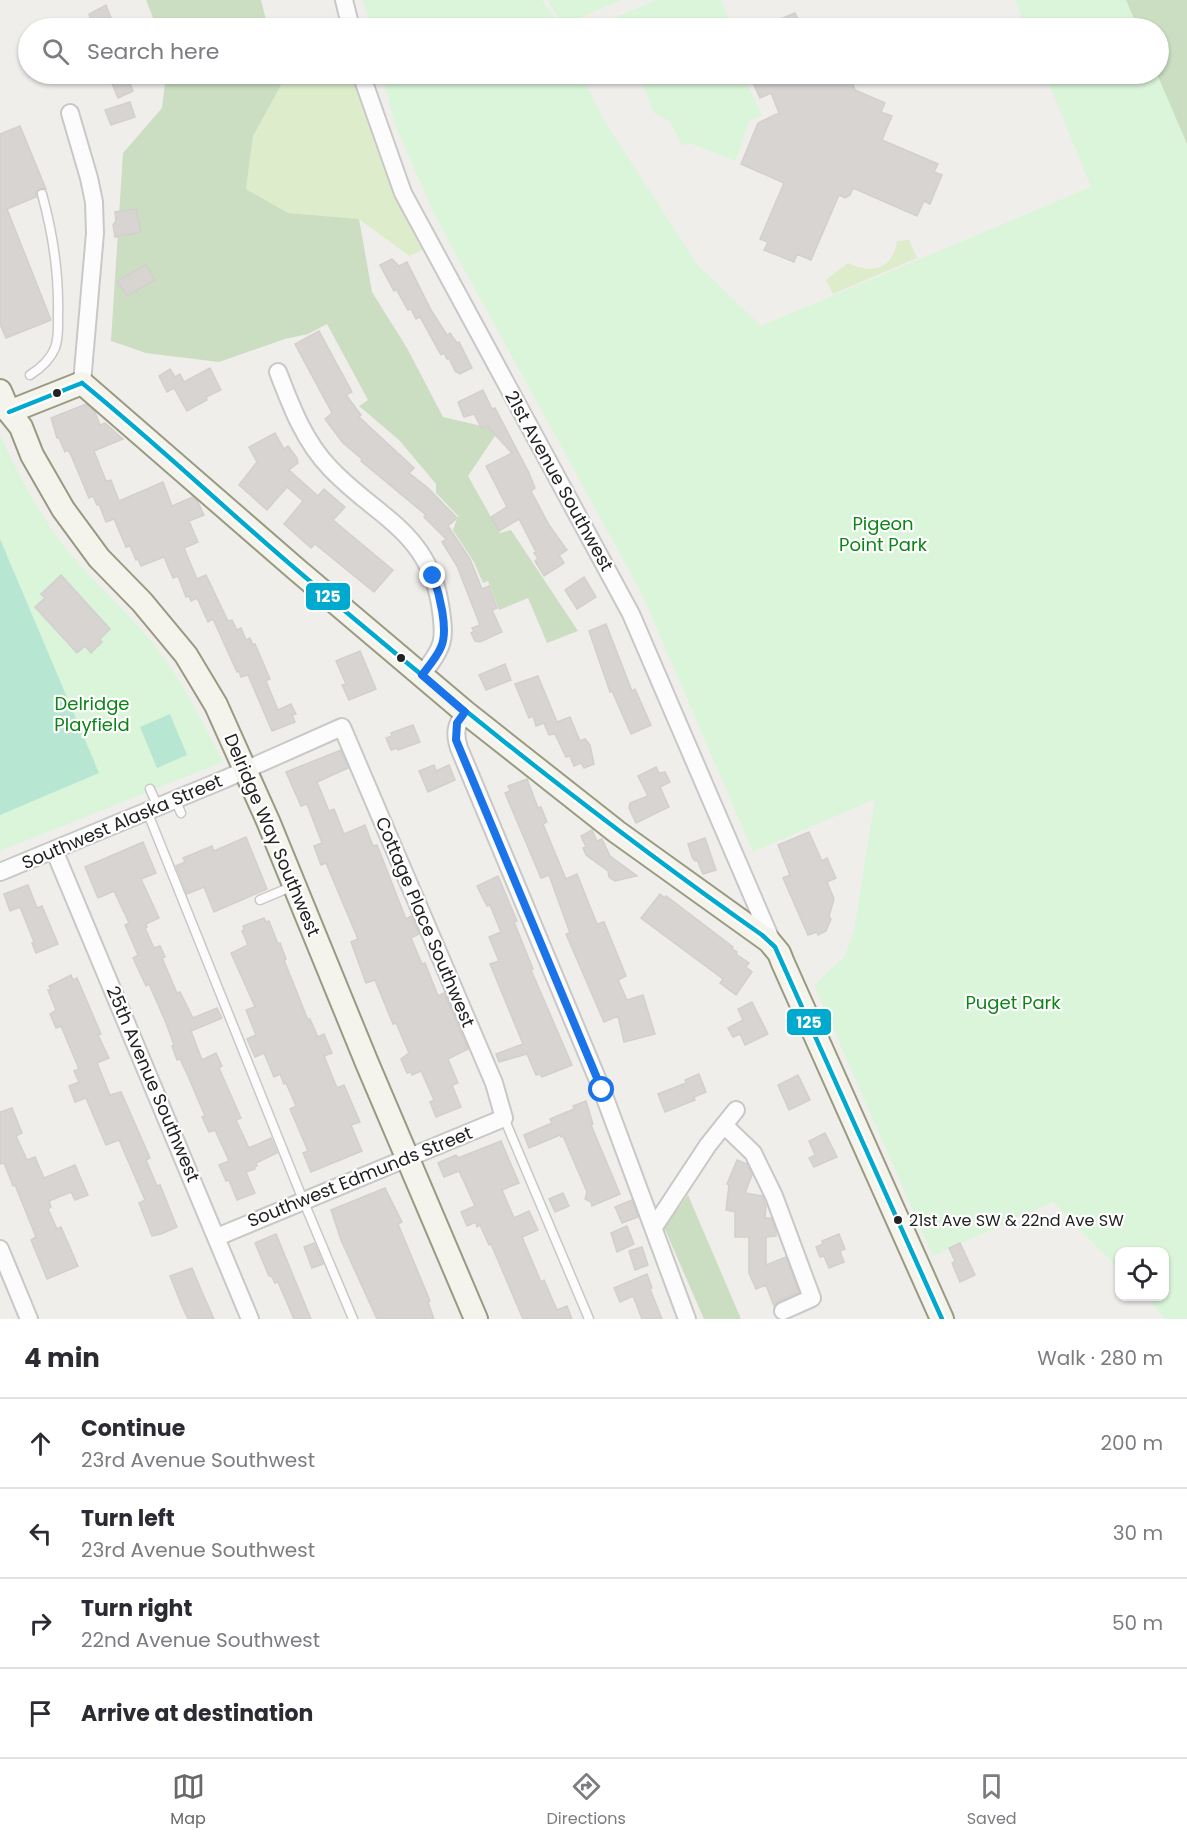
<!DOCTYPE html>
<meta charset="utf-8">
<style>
:root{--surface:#fff;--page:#f7f7f7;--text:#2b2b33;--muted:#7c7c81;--line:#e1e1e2;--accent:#6a6968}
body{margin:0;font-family:Poppins,sans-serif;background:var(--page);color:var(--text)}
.controls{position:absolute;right:18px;bottom:18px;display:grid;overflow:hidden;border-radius:12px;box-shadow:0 2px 4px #0004}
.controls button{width:54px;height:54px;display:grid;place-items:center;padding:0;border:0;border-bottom:2px solid var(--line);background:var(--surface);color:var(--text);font:30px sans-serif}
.stop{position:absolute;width:18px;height:18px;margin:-14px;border:4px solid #1a73e8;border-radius:50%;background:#fff}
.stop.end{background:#1a73e8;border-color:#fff;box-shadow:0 2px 6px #0008}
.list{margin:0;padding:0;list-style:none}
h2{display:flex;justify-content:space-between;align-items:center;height:78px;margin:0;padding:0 24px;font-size:26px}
h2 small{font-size:20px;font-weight:400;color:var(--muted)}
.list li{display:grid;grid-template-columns:39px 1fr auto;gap:18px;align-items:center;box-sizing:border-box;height:90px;padding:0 24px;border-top:2px solid var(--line)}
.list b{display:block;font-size:22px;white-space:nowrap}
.list p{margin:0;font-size:20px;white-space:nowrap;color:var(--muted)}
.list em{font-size:20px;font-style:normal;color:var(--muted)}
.icon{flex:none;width:33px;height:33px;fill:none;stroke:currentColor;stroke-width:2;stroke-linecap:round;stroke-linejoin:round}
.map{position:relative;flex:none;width:1187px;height:1319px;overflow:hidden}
.search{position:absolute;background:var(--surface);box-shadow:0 2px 4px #0004;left:18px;right:18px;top:18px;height:66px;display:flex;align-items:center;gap:15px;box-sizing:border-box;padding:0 21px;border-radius:33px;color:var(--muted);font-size:22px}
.sheet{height:438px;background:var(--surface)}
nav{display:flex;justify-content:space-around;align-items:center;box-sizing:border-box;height:84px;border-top:2px solid var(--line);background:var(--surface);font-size:16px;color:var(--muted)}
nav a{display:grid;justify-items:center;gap:3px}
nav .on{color:var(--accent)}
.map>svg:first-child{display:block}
.grass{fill:#ddeccb}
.forest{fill:#cbdec1}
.park{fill:#daf5da}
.pitch{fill:#b7e6d2}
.building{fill:#d7d4d2;stroke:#d3d0cc;stroke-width:1.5}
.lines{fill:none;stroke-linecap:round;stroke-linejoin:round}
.lane-casing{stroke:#c9c8c7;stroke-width:11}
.street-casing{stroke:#c9c8c7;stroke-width:20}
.secondary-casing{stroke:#999a82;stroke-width:26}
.lane{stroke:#fdfcfc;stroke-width:8}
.street{stroke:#fdfcfc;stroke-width:16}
.secondary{stroke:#f4f4ed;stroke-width:22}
.bus-1-casing{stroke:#fff;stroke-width:9}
.bus-1{stroke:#00a9ce;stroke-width:4.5}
.route{stroke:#1a73e8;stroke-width:8}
.bus-dot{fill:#222;stroke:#fff;stroke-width:2}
.labels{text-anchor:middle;stroke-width:4.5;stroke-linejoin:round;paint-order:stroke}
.bus-label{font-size:16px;fill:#222;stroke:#fff;text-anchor:start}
.street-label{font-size:18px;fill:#222;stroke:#fff}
.park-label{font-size:18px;fill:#0c8416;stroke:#fff}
.line-badge{stroke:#fff;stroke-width:2}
.badge-label{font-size:16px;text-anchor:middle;font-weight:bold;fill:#fff}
</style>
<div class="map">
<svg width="1187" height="1319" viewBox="0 0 1187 1319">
<rect width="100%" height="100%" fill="#f0eeeb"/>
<g class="grass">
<polygon points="287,74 351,74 391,186 424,249 409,256 359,219 288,213 246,189 253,136"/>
<path d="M909,240L917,258L833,294L826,280L848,263C871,274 893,270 897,241Z"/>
</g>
<g class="forest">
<polygon points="146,0 261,0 268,28 157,28"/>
<polygon points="1019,0 1187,0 1187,189 1107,74 1158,74 1158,28 1045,28"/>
<polygon points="166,74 287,74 253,136 246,189 288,213 359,219 372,292 407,348 443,417 499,430 468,476 500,533 511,530 578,631 547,643 528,598 499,610 488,581 483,583 474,562 453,530 458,516 436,493 436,484 399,440 359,406 368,400 327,324 308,334 285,339 219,362 146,353 111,341 123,153 162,108"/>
<polygon points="688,1195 741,1319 704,1319 664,1227"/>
</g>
<g class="park">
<polygon points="363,0 542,0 562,28 371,28"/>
<polygon points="547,0 622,0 563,25"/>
<polygon points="656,0 721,0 733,28 619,28 615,18"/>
<polygon points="1015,0 1126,0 1138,28 1026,28"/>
<polygon points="382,74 582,74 602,117 697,264 761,326 1091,187 1045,74 1157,74 1187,144 1187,1319 1165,1319 1147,1297 1164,1296 1164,1252 1120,1252 1119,1269 1053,1202 933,1256 814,985 845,956 854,931 875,799 753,852 642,594 435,216 395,125"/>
<polygon points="638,74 743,74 762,116 749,121 736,161 689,143 682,146 670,121 654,113"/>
<path d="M0,434C19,478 42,519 72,556C95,583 121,606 144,633C178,671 200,717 223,762L0,851Z"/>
</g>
<g class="pitch">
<polygon points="0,539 99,773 0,815"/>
<polygon points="170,714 187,755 157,768 140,727"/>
</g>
<g class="building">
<polygon points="106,5 115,28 94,28 89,14"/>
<polygon points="795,13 803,28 759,28"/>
<polygon points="108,74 151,74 130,83 133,91 118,98"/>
<polygon points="749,74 849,74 855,90 885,103 881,112 892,116 882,140 938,164 934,172 942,175 930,204 924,201 917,216 853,188 850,195 845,198 839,195 811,260 797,254 794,262 764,250 768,242 760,239 784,183 741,164 758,123 779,113 771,93 760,98"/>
<polygon points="130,102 135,117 111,125 105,110"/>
<polygon points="20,126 46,189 40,188 36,192 36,197 7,209 51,320 6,338 0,324 0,134"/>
<polygon points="136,209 141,232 115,237 113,225 116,221 115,212"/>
<polygon points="392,259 399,266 407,262 431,310 447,335 450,333 457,343 459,342 472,368 460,374 455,371 449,358 447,359 444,353 441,355 420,317 416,319 411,309 408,310 396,289 394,291 380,265"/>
<polygon points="146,265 155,280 127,296 117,281"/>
<polygon points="319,331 352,392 346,395 361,415 359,417 414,468 409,473 428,488 457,518 448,526 470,559 482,589 489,586 497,608 492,610 502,632 480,642 475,641 471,633 474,631 472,628 480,625 457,566 442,542 446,539 424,517 426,515 361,461 362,459 343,443 325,419 332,413 295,344"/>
<polygon points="210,368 221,390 206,397 207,400 187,411 174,388 167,392 159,376 170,369 175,377 180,374 184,382"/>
<polygon points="483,390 492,409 495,408 529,473 535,488 531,491 549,525 567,550 559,555 564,563 544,576 535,561 538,558 534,553 536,552 519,519 499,531 491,517 507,507 486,466 512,453 487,426 482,429 474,414 464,417 458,402"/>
<polygon points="86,404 95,412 100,425 105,423 123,439 94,451 106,481 111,480 119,501 163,482 172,506 193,497 198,502 204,515 189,521 198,542 184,548 197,579 206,575 228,621 232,620 237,630 241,628 246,640 250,638 253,645 255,644 270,679 266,681 278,710 291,704 296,714 292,715 295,722 272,731 248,675 241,677 239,671 237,672 213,619 208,622 197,598 191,601 189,596 186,597 178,576 173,578 164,557 141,566 138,559 136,560 130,546 126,547 114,519 106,522 99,504 97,505 93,496 89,498 71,455 68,450 65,452 59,438 57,438 51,418"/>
<polygon points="275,433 284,449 288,446 297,458 298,463 289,470 318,496 324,489 345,507 333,520 393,570 374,592 315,544 311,548 284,524 303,501 287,487 267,510 239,485 257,462 249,447"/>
<polygon points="61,575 110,629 100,639 102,642 91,653 85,646 77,653 35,607 45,598 41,594"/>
<polygon points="584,577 596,597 577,609 565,590"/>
<polygon points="606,624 632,691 635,689 651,725 631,734 612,691 610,692 589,631"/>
<polygon points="360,651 376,689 349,700 342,685 346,684 336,661"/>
<polygon points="505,664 511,680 486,690 479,675"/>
<polygon points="538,676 557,722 570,717 580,741 585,739 590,745 594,764 584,768 581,763 574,766 570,756 566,757 555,734 549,735 544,723 536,726 533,716 529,718 515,684"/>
<polygon points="413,725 420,742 398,750 397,748 391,750 386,738 392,736 391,733"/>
<polygon points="341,750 348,768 317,782 329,811 334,809 344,834 365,825 373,846 377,845 406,919 411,916 419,934 411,938 422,964 425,963 438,996 444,993 468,1049 448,1059 458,1083 452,1085 461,1107 436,1117 430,1102 434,1100 421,1071 412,1075 411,1072 407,1073 401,1059 409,1053 396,1023 393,1024 375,980 366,983 351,942 358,939 326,863 321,865 314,846 322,843 307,804 301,806 286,772"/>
<polygon points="434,765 436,771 449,765 455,780 428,792 419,771"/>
<polygon points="656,767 659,773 665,772 670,782 660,787 669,807 636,823 629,808 630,803 648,796 638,776"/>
<polygon points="527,779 538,808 541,807 547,822 543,824 566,879 577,874 597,924 604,922 626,976 618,980 627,1000 643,995 655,1034 624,1042 618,1016 604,1022 566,934 570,933 549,875 541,878 505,793 510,791 508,786"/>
<polygon points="592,830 597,841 602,839 610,856 637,876 615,881 609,877 608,871 586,855 583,848 586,847 581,836"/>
<polygon points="809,832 822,861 827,858 836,878 827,882 834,899 829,916 831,919 826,931 818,935 817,932 808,935 783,878 790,875 778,845"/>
<polygon points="246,837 267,889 214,912 204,887 187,894 176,866 185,862 183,858 212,846 214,851"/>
<polygon points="705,838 716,870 703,874 697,860 695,861 692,857 688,844"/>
<polygon points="143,842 156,873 141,879 159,918 146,924 147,927 145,928 154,948 160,946 165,957 162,958 177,993 180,992 193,1018 217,1008 222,1018 191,1031 202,1060 216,1053 222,1066 219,1068 241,1118 236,1120 249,1148 271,1138 277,1153 256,1163 257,1166 254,1167 255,1169 246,1172 255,1193 237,1200 229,1180 226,1181 219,1165 229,1161 215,1130 209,1132 202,1117 205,1116 188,1076 180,1059 177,1060 172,1046 174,1045 166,1023 149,984 146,986 133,958 138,955 125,925 129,923 114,891 98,898 85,867"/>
<polygon points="498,876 517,921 514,922 533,969 531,970 572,1065 542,1077 540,1074 536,1075 527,1054 499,1062 496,1054 523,1044 490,964 499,961 489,937 501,932 490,905 487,906 477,886"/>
<polygon points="28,885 37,908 42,906 58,944 36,953 32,943 34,942 20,907 10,911 4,894"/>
<polygon points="660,894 665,898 666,896 733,947 732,949 737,952 736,954 749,963 746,967 752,972 736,995 720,983 723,979 641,918"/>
<polygon points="264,918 266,922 269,921 278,944 280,943 286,959 284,960 308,1020 310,1019 318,1037 324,1034 332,1053 324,1056 337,1088 344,1085 360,1122 351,1125 362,1151 311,1172 303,1153 308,1151 290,1109 296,1106 286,1083 284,1084 280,1074 274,1077 264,1053 255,1057 247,1039 256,1035 246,1010 255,1007 231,953 248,945 242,931 244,930 243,926"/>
<polygon points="71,975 73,980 77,978 101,1034 98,1035 109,1058 97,1063 110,1095 121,1092 150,1158 146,1160 157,1186 160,1185 177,1227 161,1234 152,1236 139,1203 145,1200 119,1140 106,1145 86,1098 75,1102 69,1086 79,1082 74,1071 79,1069 61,1026 56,1028 50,1014 56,1010 48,990 51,990 49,986"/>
<polygon points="752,1002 768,1034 745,1045 740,1034 733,1037 728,1028 743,1020 738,1009"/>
<polygon points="699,1074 706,1092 694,1097 695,1100 665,1112 658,1094 686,1083 685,1080"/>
<polygon points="798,1075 810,1100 789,1110 778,1085"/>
<polygon points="586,1101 593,1124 591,1125 620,1194 592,1206 591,1202 585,1199 587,1192 563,1136 561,1137 560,1135 529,1148 524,1135 552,1123 550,1119 574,1109 573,1106"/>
<polygon points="12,1108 22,1133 16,1136 27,1160 35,1157 44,1178 75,1165 88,1195 75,1200 71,1192 49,1201 51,1207 48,1209 57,1229 61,1227 78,1266 47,1279 31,1240 36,1237 15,1185 13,1186 4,1163 0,1164 0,1112"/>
<polygon points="825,1133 837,1157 814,1167 809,1158 815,1155 809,1141"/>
<polygon points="501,1141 519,1183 502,1190 514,1218 529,1211 538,1230 522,1237 541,1282 544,1280 557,1310 567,1306 572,1319 523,1319 491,1244 489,1245 480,1225 477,1227 476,1222 467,1226 461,1212 475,1206 459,1171 444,1177 438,1163 456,1155 458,1158"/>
<polygon points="737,1160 747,1164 752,1175 745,1193 762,1196 766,1206 765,1218 771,1218 776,1231 776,1236 766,1237 766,1265 786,1257 799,1292 779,1301 774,1306 766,1285 756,1289 749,1273 749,1237 735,1237 735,1212 726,1210 729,1185 727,1184"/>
<polygon points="385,1188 402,1222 398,1224 430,1301 428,1302 434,1319 377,1319 341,1240 331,1210"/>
<polygon points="563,1193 569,1206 555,1212 549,1199"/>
<polygon points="632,1200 638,1217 622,1223 615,1207"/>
<polygon points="627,1226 634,1244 617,1252 611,1233"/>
<polygon points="276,1234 311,1319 294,1319 278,1282 275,1283 272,1277 269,1276 255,1243"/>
<polygon points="839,1234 845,1249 840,1251 844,1262 829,1268 824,1256 820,1257 816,1247 823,1244 822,1241"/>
<polygon points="314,1243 323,1264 312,1268 304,1247"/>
<polygon points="960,1243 975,1275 960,1282 952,1263 955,1261 949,1248"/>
<polygon points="642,1247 648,1265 635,1270 629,1251"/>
<polygon points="192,1268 202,1292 214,1319 188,1319 182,1306 170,1276"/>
<polygon points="647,1274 652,1288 650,1289 662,1319 642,1319 633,1296 620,1302 614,1288"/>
</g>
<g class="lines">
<defs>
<g id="lane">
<path d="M30,375C41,368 50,360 55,348C59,337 58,326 58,315C59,274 53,234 42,194"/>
<polyline points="150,789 158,807"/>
<polyline points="175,800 181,813"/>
<polyline points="147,811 303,1200 353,1319"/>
<polyline points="260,900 293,886"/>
<polyline points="504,1118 589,1319"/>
</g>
<g id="street">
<polyline points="344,0 351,28"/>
<polyline points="361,74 403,193 631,614 773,944"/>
<polyline points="70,113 89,178 94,202 95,233 82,383"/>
<path d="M278,372C291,406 304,441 330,468C375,516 428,531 440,604C446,642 444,645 422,675"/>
<path d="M465,712C456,725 454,733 459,748L602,1090L687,1319"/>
<polyline points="54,850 250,1319"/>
<polyline points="0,872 225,779 342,727 494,1083 504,1118 217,1237"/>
<polyline points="724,1125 753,1153 774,1196 812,1298 783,1311"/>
<polyline points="654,1227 708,1145 736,1110"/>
<polyline points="0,1249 29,1319"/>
</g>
<g id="secondary">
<polyline points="0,391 9,412 21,427 32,455 63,509 99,558 142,602 186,655 216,705 268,821 367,1063 476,1319"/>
<polyline points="9,412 82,383 296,569 465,712 617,832 769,941 779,953 783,963 942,1319"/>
</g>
</defs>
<use href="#lane" class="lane-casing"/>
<use href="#street" class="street-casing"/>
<use href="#secondary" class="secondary-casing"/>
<use href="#lane" class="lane"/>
<use href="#street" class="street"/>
<use href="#secondary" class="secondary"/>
<defs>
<g id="bus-1">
<path d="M82,383C156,443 225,509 298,571C447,699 601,822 762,935L775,947L942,1319"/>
<polyline points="9,412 82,383"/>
</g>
</defs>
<use href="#bus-1" class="bus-1-casing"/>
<use href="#bus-1" class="bus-1"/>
</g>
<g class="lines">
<path class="route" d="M433,576C439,593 449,630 441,647C437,657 428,667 422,675L465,712L457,723L456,740L602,1090"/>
</g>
<g class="bus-dot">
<circle cx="57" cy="393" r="5"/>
<circle cx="401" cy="658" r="5"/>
<circle cx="898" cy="1220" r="5"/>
</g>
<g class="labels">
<g class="bus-label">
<text x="909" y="1226">21st Ave SW &amp; 22nd Ave SW</text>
</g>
<g class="street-label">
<text transform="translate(559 481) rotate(61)" y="6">21st Avenue Southwest</text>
<text transform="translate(122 822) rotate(-23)" y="6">Southwest Alaska Street</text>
<text transform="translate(272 835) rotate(67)" y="6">Delridge Way Southwest</text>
<text transform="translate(425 922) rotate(67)" y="6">Cottage Place Southwest</text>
<text transform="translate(153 1084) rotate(67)" y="6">25th Avenue Southwest</text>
<text transform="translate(360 1177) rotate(-22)" y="6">Southwest Edmunds Street</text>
</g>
<g class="park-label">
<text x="883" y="530">Pigeon<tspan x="883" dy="21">Point Park</tspan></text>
<text x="92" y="710">Delridge<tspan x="92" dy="21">Playfield</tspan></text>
<text x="1013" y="1009">Puget Park</text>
</g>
</g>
<g class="line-badge">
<rect x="305" y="582" width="46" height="29" rx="6" fill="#00a9ce"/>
<rect x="786" y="1008" width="46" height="28" rx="6" fill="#00a9ce"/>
</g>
<g class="badge-label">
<text x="328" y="602">125</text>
<text x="809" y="1028">125</text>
</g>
</svg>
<div class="controls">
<button><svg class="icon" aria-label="locate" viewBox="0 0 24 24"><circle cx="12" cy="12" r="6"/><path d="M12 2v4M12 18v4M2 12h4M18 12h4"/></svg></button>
</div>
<div class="stop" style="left:602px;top:1090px"></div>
<div class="stop end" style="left:433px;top:576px"></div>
<div class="search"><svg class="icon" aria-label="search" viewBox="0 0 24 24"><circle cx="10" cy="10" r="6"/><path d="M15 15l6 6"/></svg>Search here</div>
</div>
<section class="sheet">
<h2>4 min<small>Walk · 280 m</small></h2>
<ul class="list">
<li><svg class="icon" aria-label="ahead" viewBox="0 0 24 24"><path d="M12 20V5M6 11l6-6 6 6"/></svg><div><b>Continue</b><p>23rd Avenue Southwest</p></div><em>200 m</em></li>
<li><svg class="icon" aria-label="left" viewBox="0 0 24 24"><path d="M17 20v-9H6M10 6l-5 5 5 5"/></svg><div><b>Turn left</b><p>23rd Avenue Southwest</p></div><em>30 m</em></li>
<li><svg class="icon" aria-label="right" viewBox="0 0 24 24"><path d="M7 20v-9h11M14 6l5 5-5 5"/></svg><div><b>Turn right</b><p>22nd Avenue Southwest</p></div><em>50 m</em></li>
<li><svg class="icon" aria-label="arrive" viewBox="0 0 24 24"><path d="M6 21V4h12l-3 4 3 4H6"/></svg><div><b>Arrive at destination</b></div></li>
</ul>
</section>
<nav>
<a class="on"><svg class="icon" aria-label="map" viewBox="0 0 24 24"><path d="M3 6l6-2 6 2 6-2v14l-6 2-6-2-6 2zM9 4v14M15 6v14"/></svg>Map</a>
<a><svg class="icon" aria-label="directions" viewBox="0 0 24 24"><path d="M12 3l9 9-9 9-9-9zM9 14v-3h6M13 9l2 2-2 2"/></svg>Directions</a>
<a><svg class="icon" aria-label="saved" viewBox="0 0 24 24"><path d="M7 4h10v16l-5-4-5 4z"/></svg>Saved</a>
</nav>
